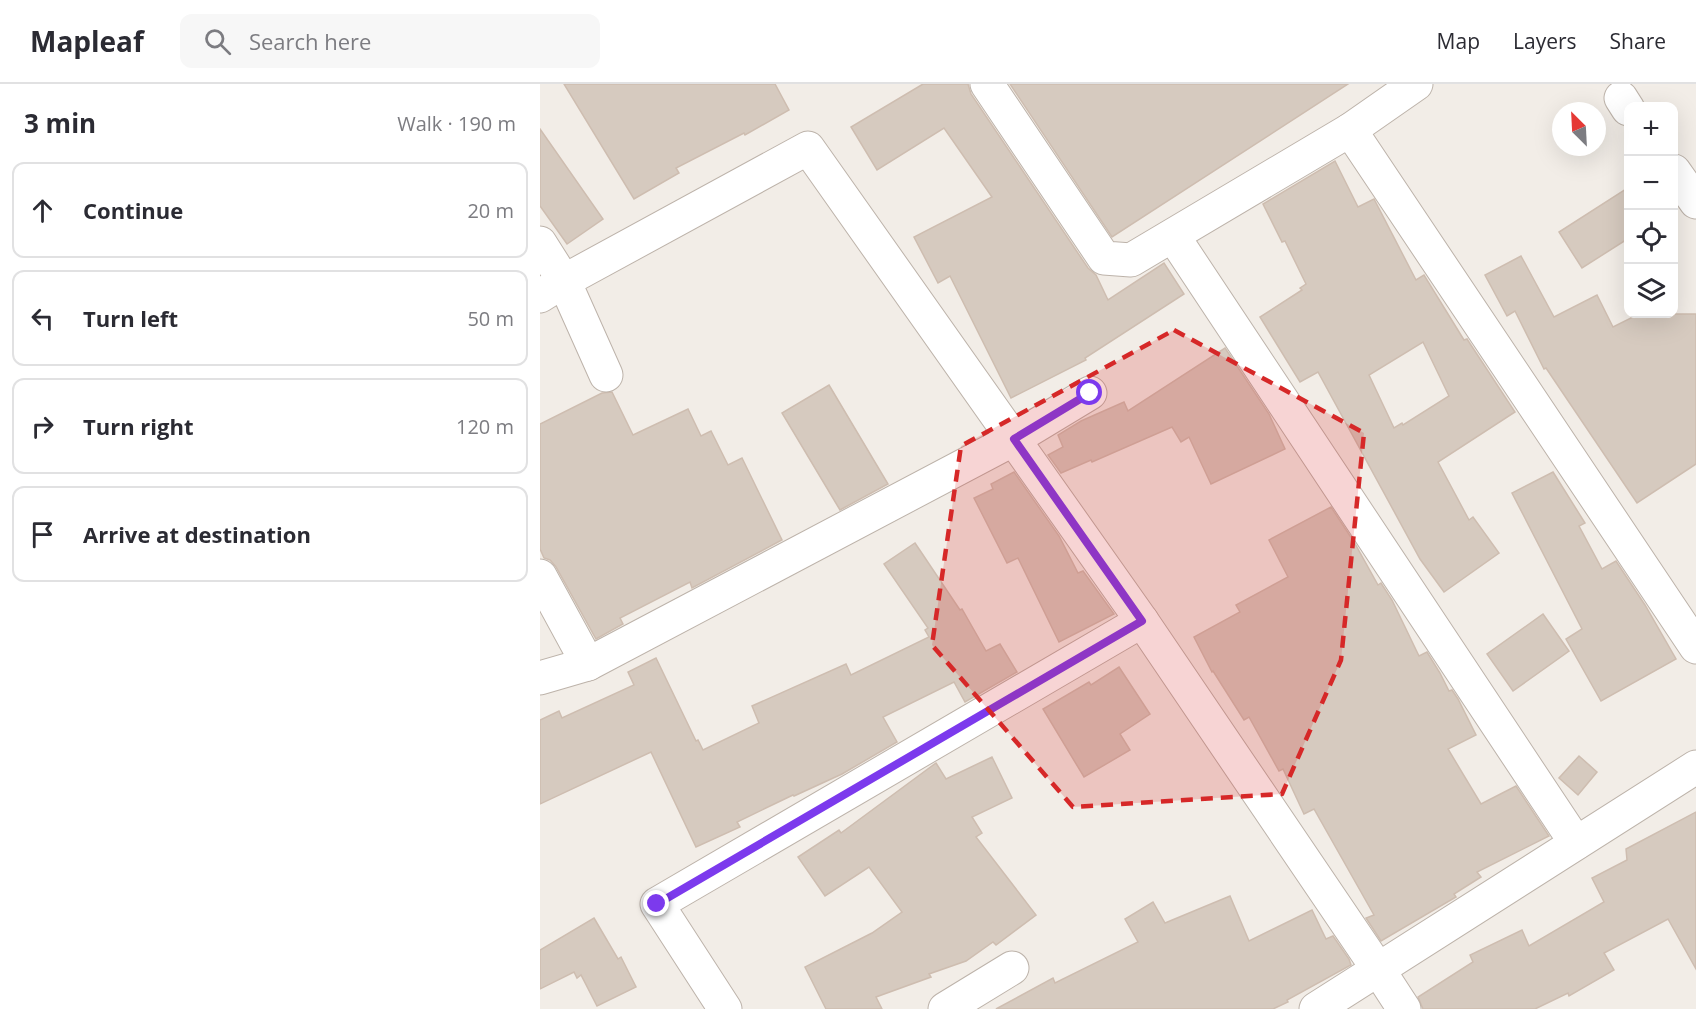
<!DOCTYPE html>
<meta charset="utf-8">
<style>
:root{--surface:#fff;--page:#f7f7f7;--text:#2b2b33;--muted:#7c7c81;--line:#e1e1e2}
body{margin:0;font-family:"Open Sans",sans-serif;background:var(--page);color:var(--text)}
.controls{position:absolute;right:18px;top:18px;display:grid;overflow:hidden;border-radius:12px;box-shadow:0 6px 24px #0002}
.controls button{width:54px;height:54px;display:grid;place-items:center;padding:0;border:0;border-bottom:2px solid var(--line);background:var(--surface);color:var(--text);font:30px sans-serif}
.compass{position:absolute;left:1012px;top:18px;width:54px;height:54px;border-radius:50%;background:var(--surface);box-shadow:0 6px 24px #0002;rotate:336deg}
.stop{position:absolute;width:18px;height:18px;margin:-14px;border:4px solid #7c3aed;border-radius:50%;background:#fff}
.stop.end{background:#7c3aed;border-color:#fff;box-shadow:0 2px 6px #0008}
.list{margin:0;padding:0;list-style:none}
h2{display:flex;justify-content:space-between;align-items:center;height:78px;margin:0;padding:0 24px;font-size:26px}
h2 small{font-size:20px;font-weight:400;color:var(--muted)}
.list li{display:grid;grid-template-columns:39px 1fr auto;gap:18px;align-items:center;box-sizing:border-box;height:96px;margin:0 12px 12px;padding:0 12px;border:2px solid var(--line);border-radius:12px}
.list b{display:block;font-size:22px;white-space:nowrap}
.list em{font-size:20px;font-style:normal;color:var(--muted)}
.icon{flex:none;width:33px;height:33px;fill:none;stroke:currentColor;stroke-width:2;stroke-linecap:round;stroke-linejoin:round}
.map{position:relative;flex:none;width:1156px;height:925px;overflow:hidden}
header{display:flex;align-items:center;gap:36px;box-sizing:border-box;height:84px;padding:0 30px;background:var(--surface);border-bottom:2px solid var(--line)}
header strong{font-size:28px}
nav{display:flex;gap:33px;margin-inline-start:auto;font-size:21px}
.search{width:420px;height:54px;background:var(--page);display:flex;align-items:center;gap:15px;box-sizing:border-box;padding:0 21px;border-radius:12px;color:var(--muted);font-size:22px}
main{display:flex}
aside{flex:1;background:var(--surface)}
.map>svg:first-child{display:block}
.building{fill:#d6cabf;stroke:#cebdb0;stroke-width:1.5;fill-rule:evenodd}
.lines{fill:none;stroke-linecap:round;stroke-linejoin:round}
.minor-casing{stroke:#bdb3aa;stroke-width:35}
.minor{stroke:#fff;stroke-width:33}
.route{stroke:#7c3aed;stroke-width:8}
.marked{fill:#d62828;fill-opacity:0.2;stroke:#d62828;stroke-width:4.5;stroke-dasharray:12 8;stroke-linejoin:round}
</style>
<header>
<strong>Mapleaf</strong>
<div class="search"><svg class="icon" aria-label="search" viewBox="0 0 24 24"><circle cx="10" cy="10" r="6"/><path d="M15 15l6 6"/></svg>Search here</div>
<nav><a>Map</a><a>Layers</a><a>Share</a></nav>
</header>
<main>
<aside>
<h2>3 min<small>Walk · 190 m</small></h2>
<ul class="list">
<li><svg class="icon" aria-label="ahead" viewBox="0 0 24 24"><path d="M12 20V5M6 11l6-6 6 6"/></svg><div><b>Continue</b></div><em>20 m</em></li>
<li><svg class="icon" aria-label="left" viewBox="0 0 24 24"><path d="M17 20v-9H6M10 6l-5 5 5 5"/></svg><div><b>Turn left</b></div><em>50 m</em></li>
<li><svg class="icon" aria-label="right" viewBox="0 0 24 24"><path d="M7 20v-9h11M14 6l5 5-5 5"/></svg><div><b>Turn right</b></div><em>120 m</em></li>
<li><svg class="icon" aria-label="arrive" viewBox="0 0 24 24"><path d="M6 21V4h12l-3 4 3 4H6"/></svg><div><b>Arrive at destination</b></div></li>
</ul>
</aside>
<div class="map">
<svg width="1156" height="925" viewBox="0 0 1156 925">
<rect width="100%" height="100%" fill="#f2ede7"/>
<g class="building">
<polygon points="24,0 235,0 249,26 205,51 204,49 136,84 139,89 94,115"/>
<polygon points="383,0 428,0 431,10 548,184 556,191 568,216 624,179 644,210 545,274 546,276 471,314 410,192 398,199 374,153 452,113 404,44 337,86 311,43"/>
<polygon points="470,0 808,0 572,153"/>
<polygon points="0,45 63,135 27,160 0,122"/>
<path d="M795,77L818,123L834,115L876,196L884,191L924,256L927,255L975,328L898,378L929,436L933,433L959,469L904,508L880,475L778,288L760,298L720,233L762,206L760,204L766,200L745,157L742,158L723,120ZM883,258L909,312L863,341L862,339L854,344L829,291Z"/>
<polygon points="1089,103 1089,154 1042,184 1019,148"/>
<polygon points="981,172 1014,233 1057,211 1073,243 1099,230 1156,230 1156,380 1097,419 1006,284 1004,285 975,227 967,232 945,191"/>
<polygon points="685,264 729,330 745,365 671,400 649,353 641,358 632,343 552,378 551,376 521,389 508,371 523,363 518,351 541,337 584,318 588,327"/>
<polygon points="289,301 348,400 300,426 242,329"/>
<polygon points="72,308 93,351 148,325 161,352 171,347 188,381 202,374 242,456 152,504 150,498 80,534 83,540 56,555 16,483 10,476 4,474 0,465 0,340 62,309"/>
<polygon points="474,388 519,452 538,489 543,487 574,530 519,558 478,474 467,479 434,414 453,405 451,400"/>
<polygon points="1013,388 1045,439 1039,442 1062,485 1076,477 1105,521 1136,575 1061,617 1026,555 1042,545 972,409"/>
<polygon points="791,423 814,458 838,501 841,499 852,516 879,572 887,568 900,589 909,607 912,606 918,615 936,651 908,665 941,720 976,702 1009,752 937,788 941,793 914,810 916,813 841,857 826,834 834,831 774,725 764,730 743,685 739,687 709,633 704,636 673,587 672,588 654,553 700,528 696,521 748,493 729,456"/>
<polygon points="375,459 420,526 422,525 446,567 460,560 477,588 425,618 414,598 343,633 357,658 302,690 254,712 253,711 197,738 200,743 156,763 111,668 0,720 0,636 19,627 22,634 94,601 88,588 116,574 156,657 158,656 163,666 219,639 212,622 306,580 311,591 389,553 385,546 388,544 344,480"/>
<polygon points="1003,530 1029,567 973,607 947,570"/>
<polygon points="579,583 610,630 580,650 590,666 544,693 503,625 549,598 551,601"/>
<polygon points="1039,672 1057,688 1038,711 1019,694"/>
<polygon points="452,673 472,714 432,733 442,749 436,753 496,831 456,861 453,858 426,877 389,890 391,893 336,913 342,925 286,925 265,883 332,849 362,828 329,783 285,812 258,773 299,746 301,749 396,679 406,695"/>
<polygon points="1156,728 1156,885 1128,835 1064,869 1074,886 1029,912 1028,909 995,925 883,925 878,913 933,878 930,871 982,846 989,862 1064,818 1052,794 1087,776 1086,765"/>
<polygon points="690,812 709,857 772,826 786,855 793,852 809,875 811,881 747,916 748,918 733,925 456,925 513,894 515,899 598,858 585,835 613,818 625,839"/>
<polygon points="54,834 78,875 81,873 96,903 57,922 41,891 37,894 34,888 0,905 0,866"/>
</g>
<g class="lines">
<defs>
<g id="minor">
<polyline points="447,0 564,174 591,176 810,46 876,0"/>
<polyline points="1081,14 1088,25"/>
<polyline points="810,46 1156,563"/>
<polyline points="1134,87 1156,118"/>
<polyline points="633,152 1036,759"/>
<polyline points="0,159 24,197 0,212"/>
<polyline points="66,291 24,197 268,64 602,537 838,885 864,925"/>
<polyline points="0,492 48,580"/>
<polyline points="0,594 48,580 474,355 550,309"/>
<polyline points="185,925 117,820 602,537"/>
<polyline points="405,925 472,884"/>
<polyline points="776,925 1156,683"/>
</g>
</defs>
<use href="#minor" class="minor-casing"/>
<use href="#minor" class="minor"/>
</g>
<g class="lines">
<polyline class="route" points="117,820 602,537 474,355 550,309"/>
</g>
<path class="marked" d="M634,246L824,349L801,576L742,710L533,723L392,561L421,362Z"/>
</svg>
<div class="controls">
<button>+</button>
<button>−</button>
<button><svg class="icon" aria-label="locate" viewBox="0 0 24 24"><circle cx="12" cy="12" r="6"/><path d="M12 2v4M12 18v4M2 12h4M18 12h4"/></svg></button>
<button><svg class="icon" aria-label="layers" viewBox="0 0 24 24"><path d="M12 4l9 5-9 5-9-5zM3 14l9 5 9-5"/></svg></button>
</div>
<svg class="compass" viewBox="-18 -18 36 36"><path d="M0-13l5 13h-10z" fill="#e53935"/><path d="M0 13l5-13h-10z" fill="#7c7c81"/></svg>
<div class="stop" style="left:550px;top:309px"></div>
<div class="stop end" style="left:117px;top:820px"></div>
</div>
</main>
